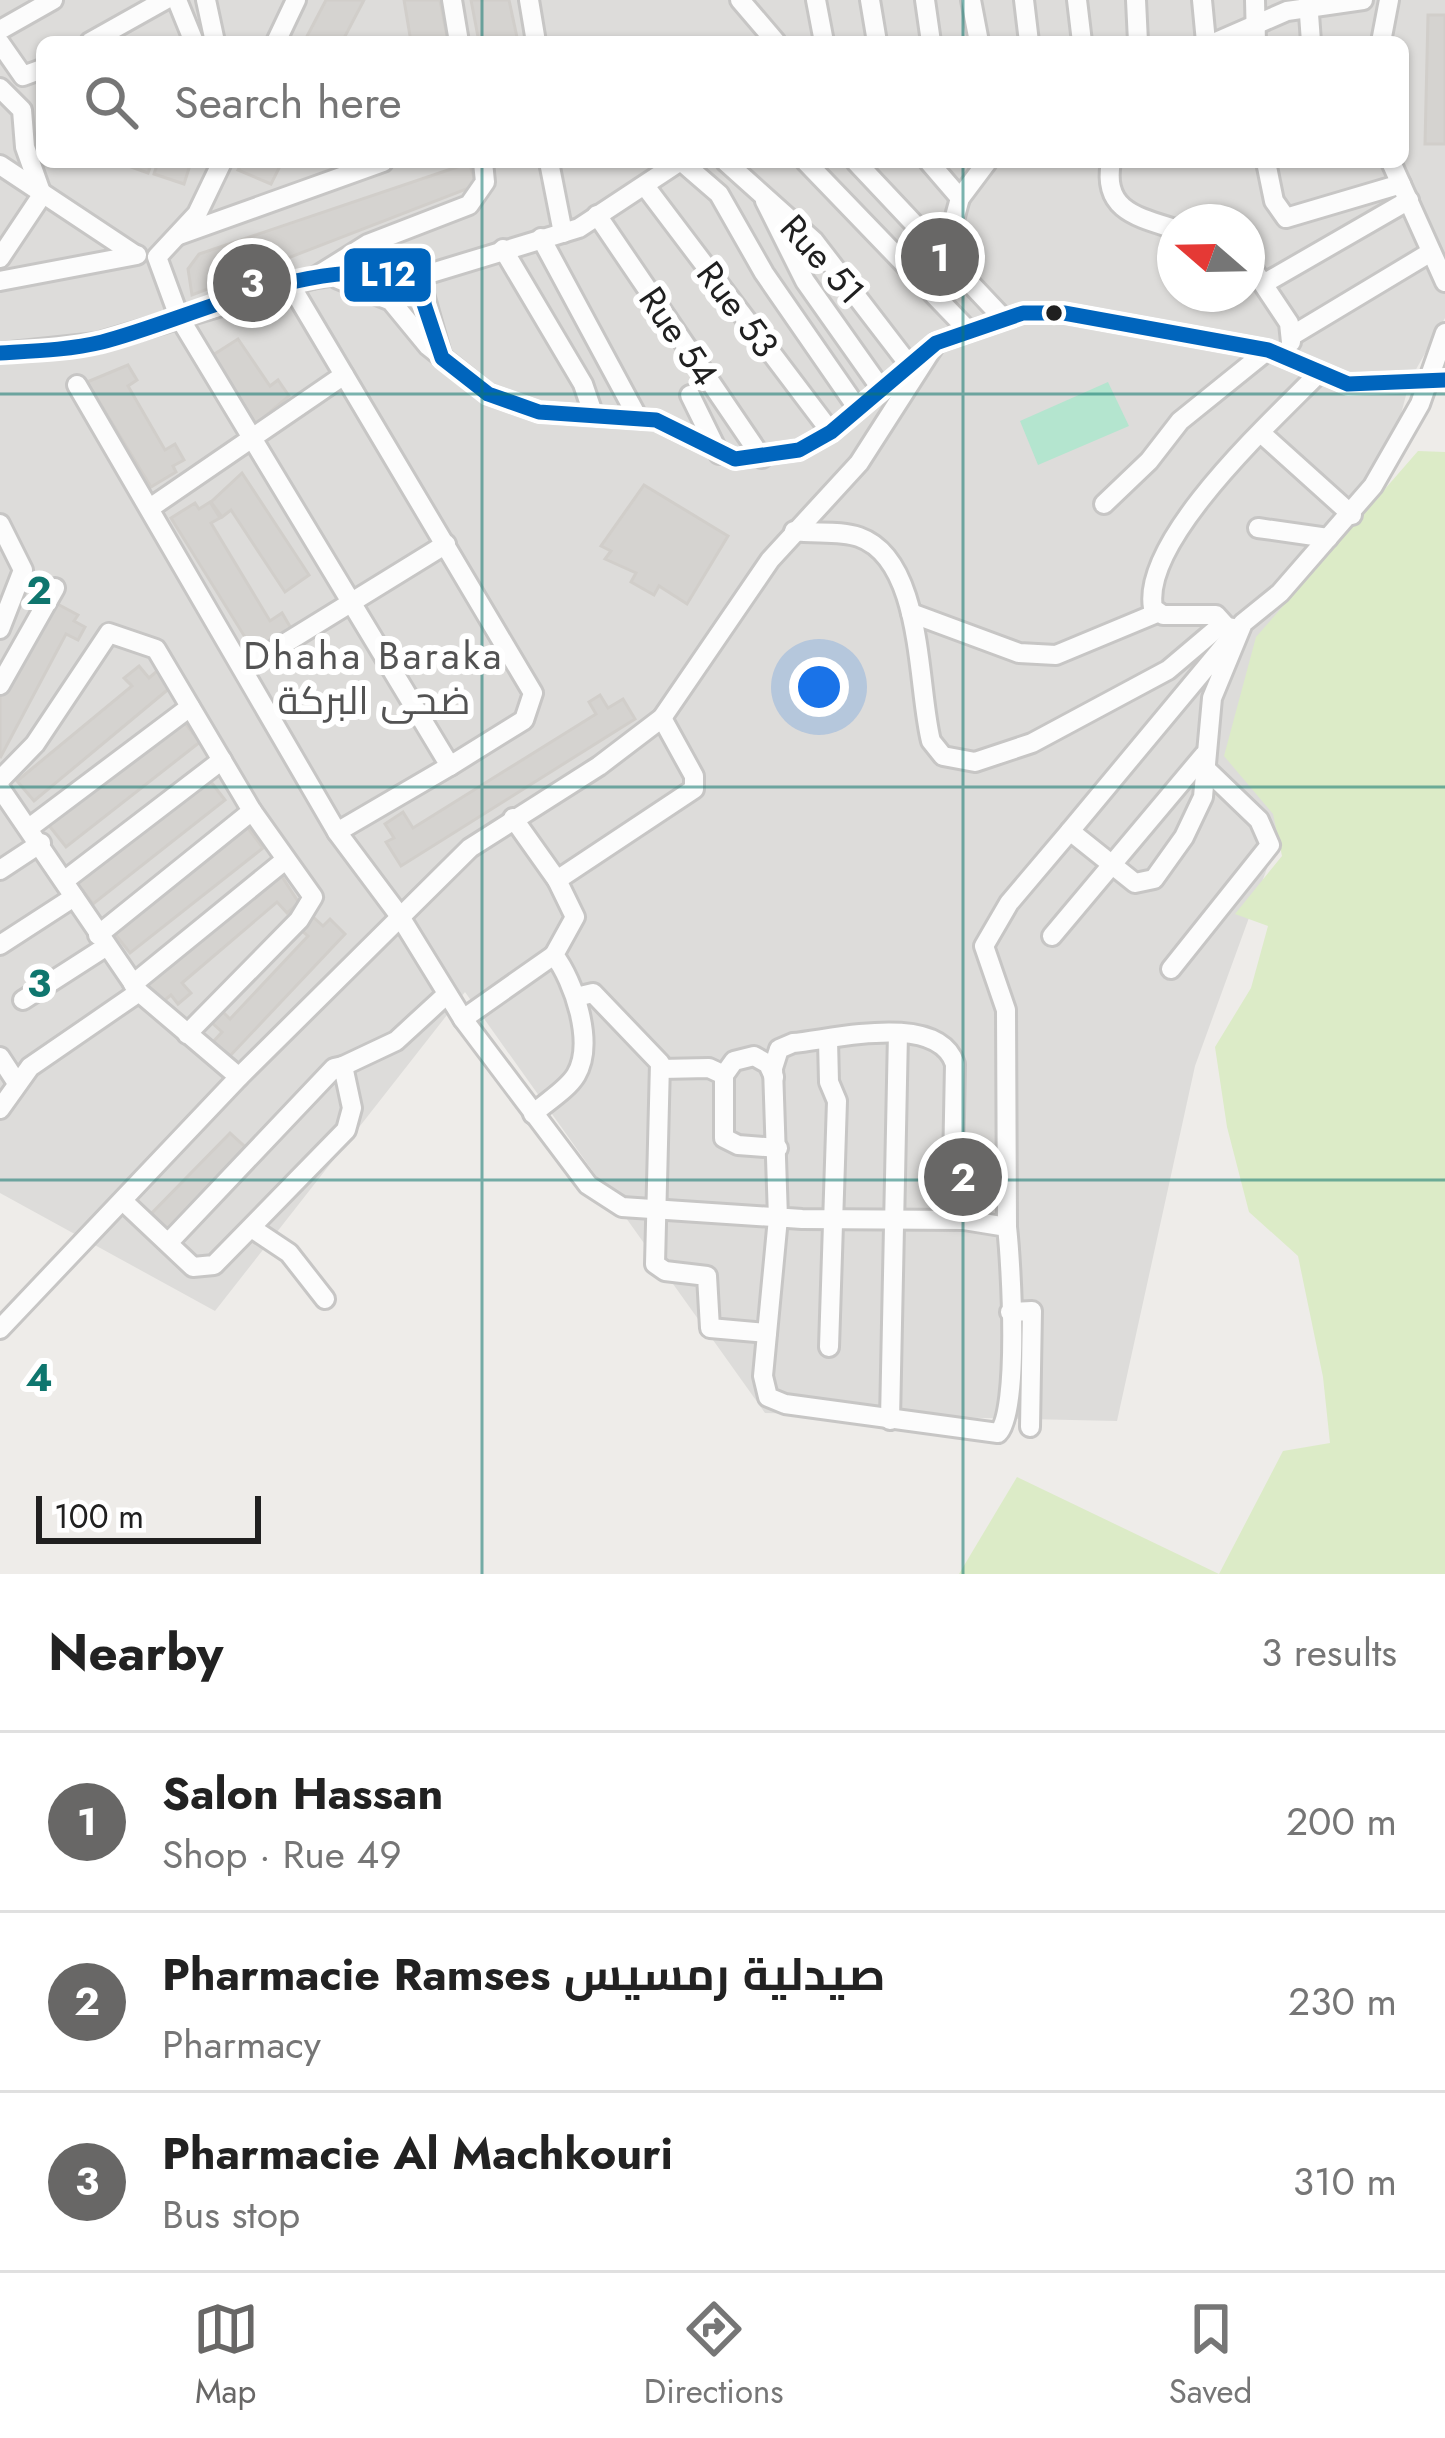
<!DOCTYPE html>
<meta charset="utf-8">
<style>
:root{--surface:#fff;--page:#f2f2f2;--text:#222;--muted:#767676;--line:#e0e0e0;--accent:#686766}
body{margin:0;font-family:Jost,Cairo,sans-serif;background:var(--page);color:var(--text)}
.compass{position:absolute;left:1157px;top:204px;width:108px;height:108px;border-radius:50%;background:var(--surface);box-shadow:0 3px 9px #0004;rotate:290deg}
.scale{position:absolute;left:36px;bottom:30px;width:225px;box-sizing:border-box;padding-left:12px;border:6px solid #202020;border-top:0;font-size:33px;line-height:42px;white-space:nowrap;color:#202020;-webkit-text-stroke:9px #fff;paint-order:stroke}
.you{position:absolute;left:819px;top:687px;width:42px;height:42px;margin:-30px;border:9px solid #fff;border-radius:50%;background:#1a73e8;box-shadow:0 0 0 18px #1a73e833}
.badge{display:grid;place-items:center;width:78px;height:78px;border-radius:50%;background:var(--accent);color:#fff;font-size:39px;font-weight:700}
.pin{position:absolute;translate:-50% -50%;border:6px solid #fff;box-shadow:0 3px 12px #0006}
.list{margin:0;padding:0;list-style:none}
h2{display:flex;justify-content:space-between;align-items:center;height:156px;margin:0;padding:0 48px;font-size:51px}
h2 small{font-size:39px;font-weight:400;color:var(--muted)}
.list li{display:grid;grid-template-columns:78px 1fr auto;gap:36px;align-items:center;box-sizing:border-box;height:180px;padding:0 48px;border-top:3px solid var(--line)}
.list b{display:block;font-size:45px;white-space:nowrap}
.list p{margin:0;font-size:39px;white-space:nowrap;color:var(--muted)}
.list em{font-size:39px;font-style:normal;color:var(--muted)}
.icon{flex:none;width:66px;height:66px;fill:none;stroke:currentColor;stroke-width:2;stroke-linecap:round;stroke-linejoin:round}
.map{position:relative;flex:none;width:1445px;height:1574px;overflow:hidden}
.search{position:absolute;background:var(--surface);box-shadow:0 3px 9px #0004;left:36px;right:36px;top:36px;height:132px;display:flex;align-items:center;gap:30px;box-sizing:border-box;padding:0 42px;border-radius:18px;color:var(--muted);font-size:45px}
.sheet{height:696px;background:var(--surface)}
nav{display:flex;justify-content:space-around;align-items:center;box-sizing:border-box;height:168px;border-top:3px solid var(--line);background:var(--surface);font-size:33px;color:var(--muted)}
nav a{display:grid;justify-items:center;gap:6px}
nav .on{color:var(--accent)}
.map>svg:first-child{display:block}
.residential{fill:#dddcda;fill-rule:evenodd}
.grass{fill:#dcebc7}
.pitch{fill:#b4e5cf}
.building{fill:#d5d3d0;stroke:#d1ceca;stroke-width:3}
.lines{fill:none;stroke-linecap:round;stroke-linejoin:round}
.minor-casing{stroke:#c7c6c5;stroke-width:24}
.minor{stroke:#fcfcfc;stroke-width:18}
.bus-1-casing{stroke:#fff;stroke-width:24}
.bus-1{stroke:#0065bd;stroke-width:15}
.grid{fill:none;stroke:#0f766e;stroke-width:3;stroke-opacity:0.55}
.bus-dot{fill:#202020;stroke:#fff;stroke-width:4.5}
.labels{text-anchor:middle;stroke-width:12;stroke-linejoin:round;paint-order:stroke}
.street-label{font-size:36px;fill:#202020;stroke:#fff}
.neighbourhood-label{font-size:39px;letter-spacing:3px;fill:#535353;stroke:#fff}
.grid-label{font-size:39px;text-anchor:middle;font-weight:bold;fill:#0f766e;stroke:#fff;stroke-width:12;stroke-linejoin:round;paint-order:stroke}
.line-badge{stroke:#fff;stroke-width:4.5}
.badge-label{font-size:33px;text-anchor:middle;font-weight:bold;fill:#fff}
</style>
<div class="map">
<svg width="1445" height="1574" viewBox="0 0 1445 1574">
<rect width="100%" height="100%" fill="#eeece9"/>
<path class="residential" d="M0,0H1445V318L1410,380L1318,728L1195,1066L1117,1421L765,1413L465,992L215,1311L0,1193ZM42,42H1403V162H42ZM1175,222H1247V294H1175Z"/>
<g class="grass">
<polygon points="1418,451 1445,452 1445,1574 1219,1574 1283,1451 1330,1443 1323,1377 1298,1256 1249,1212 1227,1127 1215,1047 1251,988 1268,926 1235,914 1282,856 1273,814 1224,756 1256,637"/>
<polygon points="1017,1477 1219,1574 959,1574"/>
</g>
<polygon class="pitch" points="1108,382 1129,426 1038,465 1020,421"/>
<g class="building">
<polygon points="326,0 364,0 342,42 304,42"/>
<polygon points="404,0 440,0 448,42 411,42"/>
<polygon points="471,0 509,0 518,42 479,42"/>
<polygon points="1428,15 1445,15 1445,144 1425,144"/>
<polygon points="130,162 152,162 148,173 128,166"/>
<polygon points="158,162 191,162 184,184 154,174"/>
<polygon points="243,162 282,162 271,184 238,170"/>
<polygon points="469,163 477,185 192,295 188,269 199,254"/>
<polygon points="238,339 270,386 278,380 289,396 256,424 213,355"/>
<polygon points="128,365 137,380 128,386 165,450 175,444 184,460 173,466 176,472 151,487 87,382"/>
<polygon points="242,473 309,575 285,592 231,510 222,517 211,502"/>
<polygon points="644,485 728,536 687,604 659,586 654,595 631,582 636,573 605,559 611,551 601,546"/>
<polygon points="210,502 220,518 211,523 270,621 282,613 292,630 258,658 171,518 195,503 199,509"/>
<polygon points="50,600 78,615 74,621 85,627 78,640 66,634 0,758 0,694"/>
<polygon points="139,666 149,678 157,671 171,687 34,801 17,781 132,686 124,678"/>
<polygon points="600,695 608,708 623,699 635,719 401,866 386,842 394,838 385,824 403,812 413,828 596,714 589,702"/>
<polygon points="181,718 200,742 66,847 47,823"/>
<polygon points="208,778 225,800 93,904 76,882"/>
<polygon points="245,824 263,848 130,953 111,929"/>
<polygon points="277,869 299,903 287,913 277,902 182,983 191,993 178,1004 171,995 160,1004 143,984"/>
<polygon points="312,916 323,926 330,919 345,934 229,1057 213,1042 222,1032 209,1020 220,1009 230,1019 308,936 300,929"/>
<polygon points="230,1133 252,1153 169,1239 147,1218"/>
</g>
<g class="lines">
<defs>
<g id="minor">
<polyline points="177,0 194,42"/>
<polyline points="206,0 215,42"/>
<polyline points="452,0 459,42"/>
<polyline points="529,0 536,42"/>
<polyline points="740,0 776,42"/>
<polyline points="816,0 824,42"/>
<polyline points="870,0 877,42"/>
<polyline points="925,0 931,42"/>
<polyline points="971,0 979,42"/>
<polyline points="1024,0 1029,42"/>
<polyline points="1077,0 1082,42"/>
<polyline points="1136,0 1138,42"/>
<polyline points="1202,0 1206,42"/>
<polyline points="1255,0 1256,42"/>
<polyline points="1308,0 1311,42"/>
<polyline points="0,30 53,0"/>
<polyline points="90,42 165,0"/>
<polyline points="276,42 296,0"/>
<polyline points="1216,42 1287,11 1363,0"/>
<polyline points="1381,42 1389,0"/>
<polyline points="0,43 23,76 42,69"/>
<polyline points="0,88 22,110 25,147 42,195 0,258"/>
<polyline points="222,162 197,214 157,257 179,317 450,766 337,832"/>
<polyline points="549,162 563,233"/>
<polyline points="682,162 719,194 764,273 858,409"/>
<polyline points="726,162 814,241 910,366"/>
<polyline points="806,162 966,328"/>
<polyline points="856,162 1002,317"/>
<polyline points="929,162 960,198"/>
<path d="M1111,162C1102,210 1137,217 1175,229"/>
<polyline points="1266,162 1274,201 1286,218 1401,184"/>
<polyline points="1391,162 1445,282"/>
<polyline points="0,165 134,254"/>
<polyline points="645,186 831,432"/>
<polyline points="765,201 805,281 882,390"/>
<polyline points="597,215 762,458"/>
<polyline points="179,235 383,162"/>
<polyline points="541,238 638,418"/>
<polyline points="503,249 583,384 594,416"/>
<polyline points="944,257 960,198 987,162"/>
<polyline points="1247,260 1289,323 1291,342"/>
<polyline points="415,278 579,228 679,162"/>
<polyline points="312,279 368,244 469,205 485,182 483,162"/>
<polyline points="338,279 391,301 428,346 488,394 539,412 656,420 735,459 799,450 831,432 936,343 1023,313 1064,313 1268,350 1348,384 1445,380"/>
<polyline points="0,281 137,255"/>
<polyline points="1265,283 1409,200"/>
<polyline points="290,284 533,693 524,720 450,766"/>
<polyline points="1293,335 1431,252"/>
<polyline points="0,353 97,343 312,279 362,271 420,280 442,358"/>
<path d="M77,385L337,832L399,915L463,1019L588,1185L622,1207L802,1219L964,1220L1007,1227C1011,1262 1020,1412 998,1433L785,1404L768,1397L763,1376L778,1218L773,1068L779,1049L793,1043C836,1039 938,1012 955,1064L952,1219"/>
<polyline points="690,395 719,454"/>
<polyline points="1261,433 1352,515"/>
<polyline points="1104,504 1149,461 1180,421 1268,350"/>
<polyline points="150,508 344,375"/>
<polyline points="0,524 23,570 0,629"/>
<polyline points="1258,528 1328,538"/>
<path d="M794,531C815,534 840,530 859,537C924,560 917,687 931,741L943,756L975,762L1032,743L1168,670L1220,626L1239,629"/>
<polyline points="911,613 1019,653 1056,655 1157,613"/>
<polyline points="1243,623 1070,831 1135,883 1154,879 1184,837 1203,797 1212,698 1243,623 1280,593 1373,486 1420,404 1445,333"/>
<path d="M1225,625L1216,615H1163L1153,608C1141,540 1272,421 1318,374"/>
<polyline points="245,668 446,544"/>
<polyline points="0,685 55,588"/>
<polyline points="0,780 35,744 109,633 156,649 252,811 313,897 299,920 187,1034"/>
<polyline points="0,788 139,992 239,1077"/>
<polyline points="513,818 557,880"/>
<polyline points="29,828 190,707"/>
<polyline points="0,870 41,843"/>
<polyline points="64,881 222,760"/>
<polyline points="98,935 252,811"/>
<polyline points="1052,936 1204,755"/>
<polyline points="0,945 74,897"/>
<polyline points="1171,969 1270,845 1259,820 1205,768"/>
<polyline points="133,984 284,861"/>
<polyline points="576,997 593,993 660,1063 655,1264 665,1271 707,1276 710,1328 767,1333"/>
<polyline points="23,1000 107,946"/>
<polyline points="463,1019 554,955"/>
<polyline points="828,1040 829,1082 837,1101 829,1347"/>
<polyline points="0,1057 17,1083"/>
<polyline points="343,1066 396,1041 446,995"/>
<polyline points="661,1069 709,1068 724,1075 724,1138 738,1145 778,1148"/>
<polyline points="724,1075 734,1061 754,1056 768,1064 774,1077"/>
<polyline points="0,1109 30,1067 139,992"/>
<path d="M533,1114C546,1102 567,1090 576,1075C595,1043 574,981 554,955L575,917L557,880L694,789V776L662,718"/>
<polyline points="123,1201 193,1267 214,1265 346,1130 352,1108 343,1066 334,1068 169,1242"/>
<polyline points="1007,1227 1006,1010 984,946 1009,903 1070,831"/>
<polyline points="253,1229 289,1253 325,1299"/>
<polyline points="1010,1312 1032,1311 1030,1427"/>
<polyline points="0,1329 239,1077 470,848 599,766 662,718 770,560 859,463 936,343"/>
<polyline points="890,1420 898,1033"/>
</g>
</defs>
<use href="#minor" class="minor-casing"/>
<use href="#minor" class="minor"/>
<defs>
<path id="bus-1" d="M0,353C34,351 69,350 102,342C193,319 333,244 424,285V304L442,358L488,394L539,412L656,420L735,459L799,450L831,432L936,343L1023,313H1064L1268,350L1348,384L1445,380"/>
</defs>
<use href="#bus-1" class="bus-1-casing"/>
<use href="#bus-1" class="bus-1"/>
</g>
<path class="grid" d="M482,0V42M963,0V42M482,162V1574M963,162V1574M0,394H1445M0,787H1445M0,1180H1445"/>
<circle class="bus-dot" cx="1054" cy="313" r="10"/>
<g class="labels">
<g class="street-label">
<text transform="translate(823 259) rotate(48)" y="13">Rue 51</text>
<text transform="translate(738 309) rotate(53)" y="13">Rue 53</text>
<text transform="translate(679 336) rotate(56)" y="13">Rue 54</text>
</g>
<g class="neighbourhood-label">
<text x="374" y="669">Dhaha Baraka<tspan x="374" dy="45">ضحى البركة</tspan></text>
</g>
</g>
<g class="grid-label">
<text x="39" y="604">2</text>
<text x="39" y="997">3</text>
<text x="39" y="1391">4</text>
</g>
<rect class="line-badge" x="342" y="246" width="91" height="58" rx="12" fill="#0065bd"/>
<g class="badge-label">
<text x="388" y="286">L12</text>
</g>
</svg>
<svg class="compass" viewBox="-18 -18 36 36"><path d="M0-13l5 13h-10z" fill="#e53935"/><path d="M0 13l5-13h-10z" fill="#767676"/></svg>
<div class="scale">100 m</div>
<div class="you"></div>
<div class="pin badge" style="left:940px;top:257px">1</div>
<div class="pin badge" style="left:963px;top:1177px">2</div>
<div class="pin badge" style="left:252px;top:283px">3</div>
<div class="search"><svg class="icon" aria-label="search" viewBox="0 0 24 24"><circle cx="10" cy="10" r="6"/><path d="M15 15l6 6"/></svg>Search here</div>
</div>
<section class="sheet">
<h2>Nearby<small>3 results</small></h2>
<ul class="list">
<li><span class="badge">1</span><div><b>Salon Hassan</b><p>Shop · Rue 49</p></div><em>200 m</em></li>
<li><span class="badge">2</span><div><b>Pharmacie Ramses صيدلية رمسيس</b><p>Pharmacy</p></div><em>230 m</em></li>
<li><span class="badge">3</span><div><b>Pharmacie Al Machkouri</b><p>Bus stop</p></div><em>310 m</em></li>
</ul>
</section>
<nav>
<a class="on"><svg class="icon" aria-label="map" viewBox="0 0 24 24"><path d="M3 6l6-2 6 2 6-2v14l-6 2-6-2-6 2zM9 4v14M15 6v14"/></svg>Map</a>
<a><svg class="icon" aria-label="directions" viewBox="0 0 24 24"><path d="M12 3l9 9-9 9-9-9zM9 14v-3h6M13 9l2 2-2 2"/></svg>Directions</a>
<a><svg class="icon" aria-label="saved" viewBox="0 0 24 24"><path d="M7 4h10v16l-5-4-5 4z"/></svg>Saved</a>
</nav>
